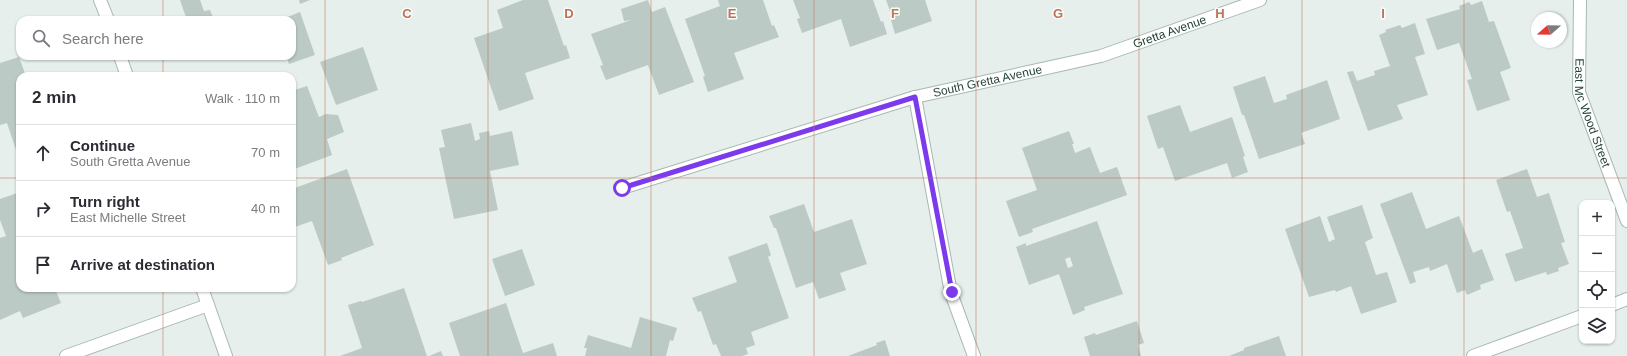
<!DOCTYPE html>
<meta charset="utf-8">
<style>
:root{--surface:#fff;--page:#f2f2f3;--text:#2b2b33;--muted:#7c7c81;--line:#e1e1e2}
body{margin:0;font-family:Arial,sans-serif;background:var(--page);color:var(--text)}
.controls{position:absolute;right:12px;bottom:12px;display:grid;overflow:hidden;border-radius:8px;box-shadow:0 1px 3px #0004}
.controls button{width:36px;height:36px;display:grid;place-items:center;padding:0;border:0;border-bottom:1px solid var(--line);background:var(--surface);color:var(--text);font:20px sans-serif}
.compass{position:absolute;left:1531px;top:12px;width:36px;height:36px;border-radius:50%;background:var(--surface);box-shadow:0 1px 3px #0004;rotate:250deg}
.stop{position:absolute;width:12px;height:12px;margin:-9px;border:3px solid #7c3aed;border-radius:50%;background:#fff}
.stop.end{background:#7c3aed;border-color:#fff;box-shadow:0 1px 4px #0008}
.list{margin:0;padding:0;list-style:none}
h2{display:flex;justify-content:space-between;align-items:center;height:52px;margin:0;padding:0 16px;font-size:17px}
h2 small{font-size:13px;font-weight:400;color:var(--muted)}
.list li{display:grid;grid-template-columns:26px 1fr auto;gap:12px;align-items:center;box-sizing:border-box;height:56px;padding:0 16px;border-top:1px solid var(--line)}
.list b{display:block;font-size:15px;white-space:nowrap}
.list p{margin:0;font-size:13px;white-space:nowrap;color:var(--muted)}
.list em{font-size:13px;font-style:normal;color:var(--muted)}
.icon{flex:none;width:22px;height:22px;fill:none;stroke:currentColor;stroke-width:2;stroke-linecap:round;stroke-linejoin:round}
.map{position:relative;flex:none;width:1627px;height:356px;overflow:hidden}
.search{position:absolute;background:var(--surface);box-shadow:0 1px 3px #0004;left:16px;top:16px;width:280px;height:44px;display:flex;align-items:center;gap:10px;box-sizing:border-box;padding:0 14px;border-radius:12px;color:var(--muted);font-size:15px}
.panel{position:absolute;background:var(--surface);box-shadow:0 1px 3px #0004;left:16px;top:72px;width:280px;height:220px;border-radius:12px}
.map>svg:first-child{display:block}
.building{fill:#bbcac4;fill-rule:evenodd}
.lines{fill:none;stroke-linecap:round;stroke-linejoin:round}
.minor-casing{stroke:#a8b8b2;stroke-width:14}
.tertiary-casing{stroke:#a8b8b2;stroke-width:14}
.minor{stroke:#fff;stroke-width:12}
.tertiary{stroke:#fff;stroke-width:12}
.route{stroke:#7c3aed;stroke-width:5}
.grid{fill:none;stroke:#c07456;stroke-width:1;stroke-opacity:0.55}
.labels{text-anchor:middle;stroke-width:3;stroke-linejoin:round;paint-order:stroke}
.street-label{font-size:12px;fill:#24423a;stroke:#f7fbf9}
.grid-label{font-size:13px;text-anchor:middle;font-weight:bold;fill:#c07456;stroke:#f7fbf9;stroke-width:3;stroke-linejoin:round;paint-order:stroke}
</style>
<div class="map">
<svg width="1627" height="356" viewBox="0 0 1627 356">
<rect width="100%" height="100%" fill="#e6efeb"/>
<g class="building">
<polygon points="180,0 200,0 204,11 210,10 214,20 187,20"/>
<polygon points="299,0 310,0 300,4"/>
<polygon points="523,0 548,0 564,46 566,45 570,58 525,73 534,99 499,111 474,38 503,28 497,10"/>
<polygon points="648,0 652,12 665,7 694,82 659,95 648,65 606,80 600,66 603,65 591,34 631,20 624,21 621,9"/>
<polygon points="718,0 763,0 772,26 774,25 779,37 734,53 744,79 708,92 703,77 705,76 685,19 720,6"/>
<polygon points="793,0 873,0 881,22 883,21 887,34 850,47 841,19 802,33 797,19 800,18"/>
<polygon points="886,0 925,0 932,21 895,34 891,20 893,19"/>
<polygon points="1482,1 1489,22 1494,21 1511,68 1500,72 1510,100 1477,111 1467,80 1472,79 1459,43 1437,50 1426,19 1460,9 1459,6 1469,2 1471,5"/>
<polygon points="300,12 315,55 289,64 286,56 292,56 292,20 280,20"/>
<polygon points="1415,23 1425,54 1415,57 1428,95 1397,105 1403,119 1368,131 1347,72 1353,71 1357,81 1375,75 1374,71 1390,66 1379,35 1386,32 1385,30 1400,25 1402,28"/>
<polygon points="363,47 378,90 336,105 320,62"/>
<polygon points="19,57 26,76 20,76 20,153 17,153 7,123 0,125 0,63"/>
<polygon points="1265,76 1274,103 1287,99 1286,95 1327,80 1340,119 1301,133 1305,144 1259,159 1244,115 1242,115 1233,87"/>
<polygon points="307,86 319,117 326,114 338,115 344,132 327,139 332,155 292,170 292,91"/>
<polygon points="1180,105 1190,132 1232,117 1245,156 1243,157 1248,172 1232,178 1227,163 1175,181 1163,147 1158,149 1147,116"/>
<polygon points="471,123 475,141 480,139 479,133 489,131 490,136 512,131 519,165 490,171 498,210 454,219 439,148 445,147 441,130"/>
<polygon points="1069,131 1074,144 1072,144 1075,153 1090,147 1100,173 1117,167 1127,195 1032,229 1033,232 1019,237 1006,201 1037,190 1022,148"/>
<polygon points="347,169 374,245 341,258 342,260 328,265 312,221 292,228 292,189"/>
<polygon points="1527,169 1537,197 1549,193 1565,242 1561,243 1569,264 1558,268 1559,271 1547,275 1546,272 1515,282 1505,254 1523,248 1510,211 1507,212 1496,180"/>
<polygon points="20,192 20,288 63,288 56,291 61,303 23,318 20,311 0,320 0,238 6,236 0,220 0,199"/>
<polygon points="1412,192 1426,229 1459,216 1473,253 1482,249 1494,280 1480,285 1481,289 1467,295 1465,290 1457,293 1447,264 1430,271 1429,267 1413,272 1416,282 1410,284 1380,204"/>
<polygon points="804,204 814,232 852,219 867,264 840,273 846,290 819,299 813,282 796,288 776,228 774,228 769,216"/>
<polygon points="1362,205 1373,238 1365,242 1376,275 1387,272 1397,302 1361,314 1351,286 1336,292 1335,290 1309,297 1285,229 1320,216 1329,242 1335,239 1327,217"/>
<path d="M1097,221L1123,294L1084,307L1085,310L1073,315L1059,274L1029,285L1016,247L1026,243V246ZM1070,257L1073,266L1068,268L1065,259Z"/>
<polygon points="767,243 771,255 768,257 789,318 751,332 755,345 746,348 748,354 742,356 721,356 716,344 713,345 701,311 698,312 692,298 737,282 728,257"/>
<polygon points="522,249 535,285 505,296 492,259"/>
<polygon points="404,288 427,356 340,356 362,348 348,305 361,301 362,302"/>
<polygon points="506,303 523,353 553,343 557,356 460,356 449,323"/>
<polygon points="640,317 677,328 673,341 670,340 666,356 585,356 587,348 584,348 588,335 631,348"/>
<polygon points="1137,321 1144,343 1138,345 1141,356 1090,356 1084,337 1095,333 1096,335"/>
<polygon points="1279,336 1286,356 1229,356 1244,350 1244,348"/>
<polygon points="885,340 890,356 848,356 877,345 876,343"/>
<polygon points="441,351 443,356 429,356"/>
</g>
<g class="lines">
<defs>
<g id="minor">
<path id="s1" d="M1580,0L1579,92L1627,221"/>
<polyline points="915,97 951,293 974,356"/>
<path id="s2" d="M622,188L915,97L1101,56L1260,0"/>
<polyline points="1612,305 1627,299"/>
<polyline points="66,356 208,305"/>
<polyline points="1473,356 1582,316"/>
</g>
<g id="tertiary">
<polyline points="100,0 108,20"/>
<polyline points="120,56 127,76"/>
<polyline points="202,288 226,356"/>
</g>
</defs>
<use href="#minor" class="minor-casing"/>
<use href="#tertiary" class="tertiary-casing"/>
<use href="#minor" class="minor"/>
<use href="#tertiary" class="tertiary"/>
</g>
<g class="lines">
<polyline class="route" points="622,188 915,97 952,292"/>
</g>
<path class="grid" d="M163,0V20M325,0V356M488,0V356M651,0V356M814,0V356M976,0V356M1139,0V356M1302,0V356M1464,0V356M163,56V76M0,178H20M292,178H1627M163,288V356"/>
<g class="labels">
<g class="street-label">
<text dy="4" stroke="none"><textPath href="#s2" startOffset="570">Gretta Avenue</textPath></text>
<text dy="4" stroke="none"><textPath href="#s2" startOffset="381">South Gretta Avenue</textPath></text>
<text dy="4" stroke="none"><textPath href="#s1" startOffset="115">East Mc Wood Street</textPath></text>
</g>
</g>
<g class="grid-label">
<text x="407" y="18">C</text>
<text x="569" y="18">D</text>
<text x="732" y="18">E</text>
<text x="895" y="18">F</text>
<text x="1058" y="18">G</text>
<text x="1220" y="18">H</text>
<text x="1383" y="18">I</text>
</g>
</svg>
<div class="controls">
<button>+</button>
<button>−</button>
<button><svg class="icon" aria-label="locate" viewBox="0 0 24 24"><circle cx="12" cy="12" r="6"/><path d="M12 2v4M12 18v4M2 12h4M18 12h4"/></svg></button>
<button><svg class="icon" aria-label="layers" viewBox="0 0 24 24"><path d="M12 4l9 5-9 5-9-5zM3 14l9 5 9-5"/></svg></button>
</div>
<svg class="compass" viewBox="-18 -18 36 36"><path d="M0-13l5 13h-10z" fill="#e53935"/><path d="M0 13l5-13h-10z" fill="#7c7c81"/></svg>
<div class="stop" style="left:622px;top:188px"></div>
<div class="stop end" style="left:952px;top:292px"></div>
<div class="search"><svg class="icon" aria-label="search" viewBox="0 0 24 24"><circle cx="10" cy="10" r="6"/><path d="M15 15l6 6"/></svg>Search here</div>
<section class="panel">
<h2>2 min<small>Walk · 110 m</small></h2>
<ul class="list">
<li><svg class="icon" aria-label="ahead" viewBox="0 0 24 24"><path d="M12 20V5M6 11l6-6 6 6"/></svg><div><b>Continue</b><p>South Gretta Avenue</p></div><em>70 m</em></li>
<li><svg class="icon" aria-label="right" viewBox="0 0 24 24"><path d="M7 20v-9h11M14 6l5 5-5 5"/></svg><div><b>Turn right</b><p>East Michelle Street</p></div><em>40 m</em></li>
<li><svg class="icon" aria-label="arrive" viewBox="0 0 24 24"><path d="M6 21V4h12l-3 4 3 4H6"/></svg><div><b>Arrive at destination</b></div></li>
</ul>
</section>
</div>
